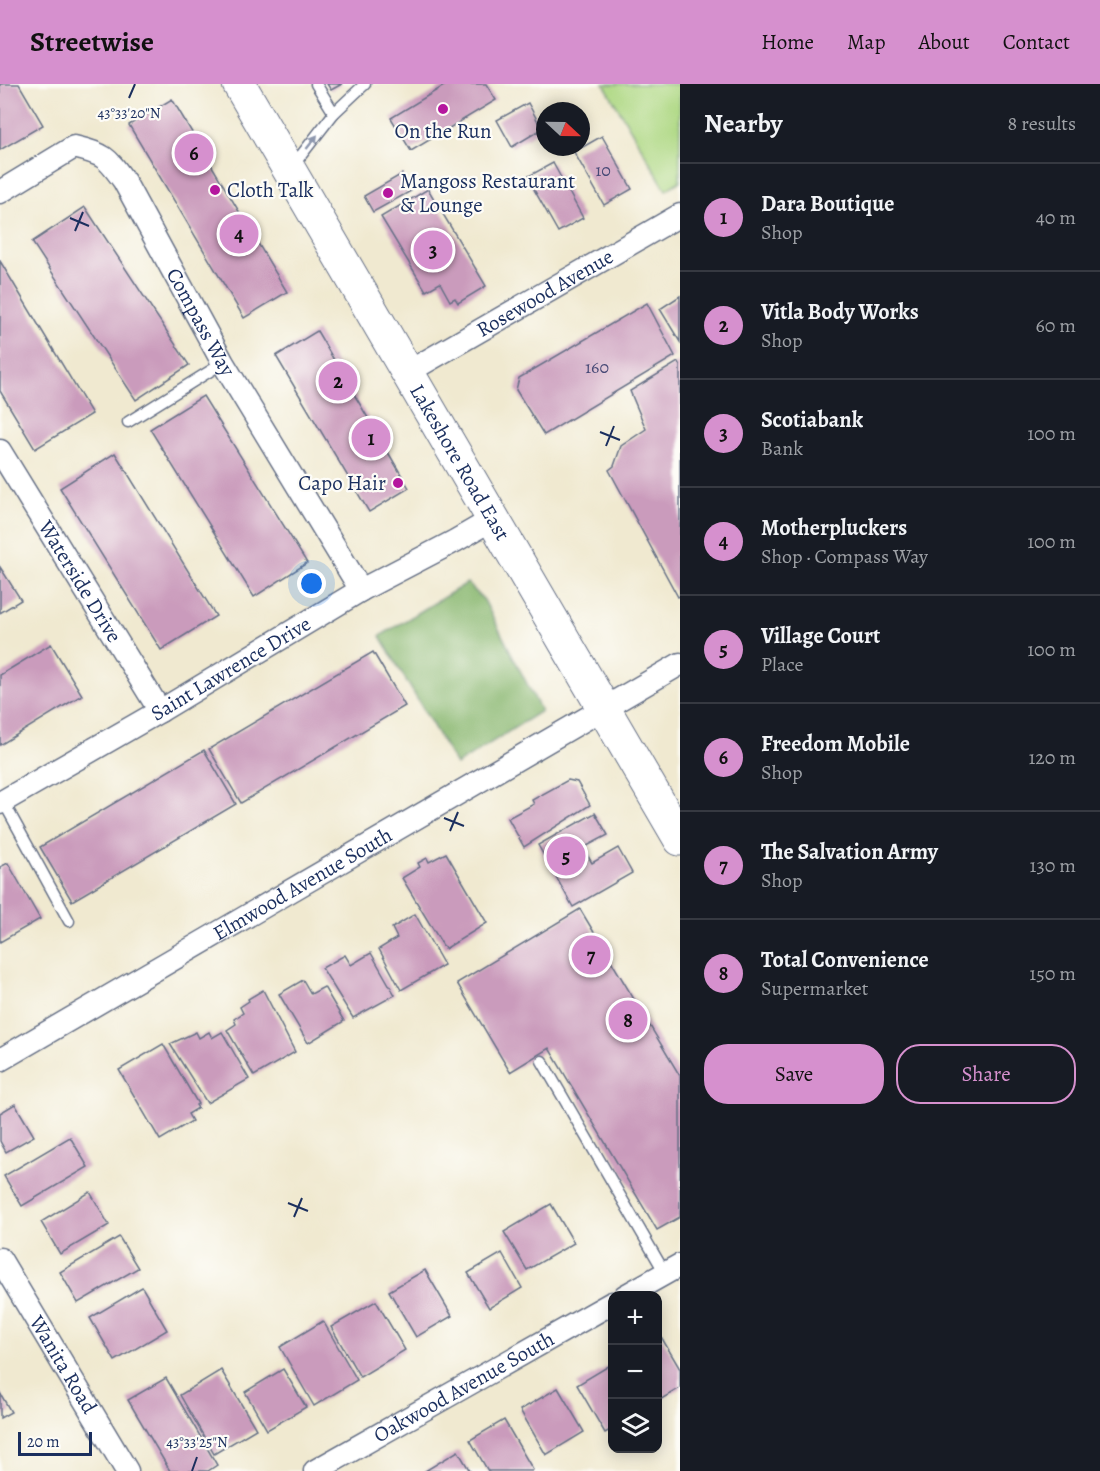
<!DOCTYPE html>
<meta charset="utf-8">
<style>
:root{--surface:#171b24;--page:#242831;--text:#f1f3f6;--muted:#9ea1a6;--line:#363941;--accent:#d690ce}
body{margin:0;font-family:Alegreya,serif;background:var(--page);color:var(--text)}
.controls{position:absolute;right:18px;bottom:18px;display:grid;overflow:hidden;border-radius:12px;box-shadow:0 3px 15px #0003}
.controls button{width:54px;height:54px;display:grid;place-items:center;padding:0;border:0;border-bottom:2px solid var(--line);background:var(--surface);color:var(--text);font:30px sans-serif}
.compass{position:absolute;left:536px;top:18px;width:54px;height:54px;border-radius:50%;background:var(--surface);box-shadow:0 3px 15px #0003;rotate:112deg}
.scale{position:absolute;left:18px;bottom:15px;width:74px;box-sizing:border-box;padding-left:6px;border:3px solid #1b2f5e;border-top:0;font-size:16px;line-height:21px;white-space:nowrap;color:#1b2f5e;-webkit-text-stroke:4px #fdfcf7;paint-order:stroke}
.you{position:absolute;left:312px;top:500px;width:21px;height:21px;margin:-15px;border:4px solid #fff;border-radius:50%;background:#1a73e8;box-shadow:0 0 0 9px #1a73e833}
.badge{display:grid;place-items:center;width:39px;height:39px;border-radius:50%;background:var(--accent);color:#111;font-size:20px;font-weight:700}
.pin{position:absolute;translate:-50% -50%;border:3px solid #fff;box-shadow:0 2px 6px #0006}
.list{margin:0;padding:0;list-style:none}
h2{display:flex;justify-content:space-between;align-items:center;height:78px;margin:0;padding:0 24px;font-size:26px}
h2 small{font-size:20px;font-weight:400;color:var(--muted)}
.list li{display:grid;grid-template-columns:39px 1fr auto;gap:18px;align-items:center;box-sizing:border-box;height:108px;padding:0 24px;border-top:2px solid var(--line)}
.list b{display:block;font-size:22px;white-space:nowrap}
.list p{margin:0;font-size:20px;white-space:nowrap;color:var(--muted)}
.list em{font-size:20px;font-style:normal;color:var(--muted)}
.actions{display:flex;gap:12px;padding:18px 24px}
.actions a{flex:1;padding:14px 0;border:2px solid var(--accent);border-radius:24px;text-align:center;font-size:21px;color:var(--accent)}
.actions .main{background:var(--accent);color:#111}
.icon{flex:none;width:33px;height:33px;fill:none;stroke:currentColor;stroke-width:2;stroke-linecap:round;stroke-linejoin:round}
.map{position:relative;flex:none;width:680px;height:1387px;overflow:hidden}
header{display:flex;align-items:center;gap:36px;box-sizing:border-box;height:84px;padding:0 30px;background:var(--accent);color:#111}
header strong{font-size:28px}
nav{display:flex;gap:33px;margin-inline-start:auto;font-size:21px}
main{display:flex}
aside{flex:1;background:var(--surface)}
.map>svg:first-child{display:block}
.green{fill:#aed883;stroke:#648470;stroke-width:1.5}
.forest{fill:#8ab871;stroke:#527468;stroke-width:1.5}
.building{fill:#ca9bbc}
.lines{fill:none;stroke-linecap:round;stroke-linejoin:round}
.lane-casing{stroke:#667086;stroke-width:13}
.street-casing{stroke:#667086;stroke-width:25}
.primary-casing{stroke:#667086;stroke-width:35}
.lane{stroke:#fff;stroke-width:10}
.street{stroke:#fff;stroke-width:22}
.primary{stroke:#fff;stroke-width:33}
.oneway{fill:#8d97ae}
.ticks{fill:none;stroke:#1b2f5e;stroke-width:2}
.poi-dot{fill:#b5179e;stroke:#fdfcf7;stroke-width:2}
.labels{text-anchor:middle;stroke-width:4.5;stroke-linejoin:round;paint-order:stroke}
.number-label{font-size:18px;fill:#474a76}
.poi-label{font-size:21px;fill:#1b2f5e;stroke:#fdfcf7;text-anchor:start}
.street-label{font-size:21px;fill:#1b2f5e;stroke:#fdfcf7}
.ticks-label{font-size:15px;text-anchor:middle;fill:#1b2f5e;stroke:#fdfcf7;stroke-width:4.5;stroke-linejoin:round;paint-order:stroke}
</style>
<header>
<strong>Streetwise</strong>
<nav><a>Home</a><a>Map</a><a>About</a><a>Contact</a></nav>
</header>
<main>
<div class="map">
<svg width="680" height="1387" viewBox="0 0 680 1387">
<rect width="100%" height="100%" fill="#fdfcf7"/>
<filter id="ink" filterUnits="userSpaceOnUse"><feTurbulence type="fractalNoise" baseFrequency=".0167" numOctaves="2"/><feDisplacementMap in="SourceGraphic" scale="12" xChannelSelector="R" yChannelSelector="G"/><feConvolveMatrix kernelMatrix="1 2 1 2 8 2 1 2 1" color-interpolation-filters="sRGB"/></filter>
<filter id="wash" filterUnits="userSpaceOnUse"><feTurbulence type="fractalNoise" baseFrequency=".008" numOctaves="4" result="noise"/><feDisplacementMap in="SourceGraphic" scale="24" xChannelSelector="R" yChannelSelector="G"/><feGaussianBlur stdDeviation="1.35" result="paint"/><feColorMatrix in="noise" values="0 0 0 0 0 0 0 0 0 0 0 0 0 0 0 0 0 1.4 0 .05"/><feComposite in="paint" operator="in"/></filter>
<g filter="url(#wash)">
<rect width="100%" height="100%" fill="#f0e9d0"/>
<polygon class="green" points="604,0 680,0 680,97 666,106"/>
<polygon class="forest" points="467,499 484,516 541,627 456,681 380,552"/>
<g id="blocks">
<g class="building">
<polygon points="0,0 19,0 43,41 0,66"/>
<polygon points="327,0 342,0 331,6"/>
<polygon points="447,0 486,0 496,16 411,67 391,34"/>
<polygon points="172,15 287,208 244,234 129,41"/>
<polygon points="528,19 542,45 512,63 497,36"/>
<polygon points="602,52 632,105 604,121 574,68"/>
<polygon points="553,79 583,134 558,148 527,93"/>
<polygon points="402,90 411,107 373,128 364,112"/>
<polygon points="428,105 486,202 458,219 455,214 450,217 440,199 426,207 381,133"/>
<polygon points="85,123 189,281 136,316 32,158"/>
<polygon points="0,177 92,330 35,365 0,307"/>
<polygon points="680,212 680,258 660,225"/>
<polygon points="647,219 675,272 544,351 516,306 519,294"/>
<polygon points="317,247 409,404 369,428 276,272"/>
<polygon points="678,278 680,282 680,512 678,513 609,386 614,382 621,362 646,345 630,307"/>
<polygon points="203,312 307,479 254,513 150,345"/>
<polygon points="115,369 216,532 161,566 60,404"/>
<polygon points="0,483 21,516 0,529"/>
<polygon points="51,560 82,611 0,661 0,591"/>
<polygon points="373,568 405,622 241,719 209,665"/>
<polygon points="204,666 236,720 72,817 40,763"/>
<polygon points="568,696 577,698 590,721 524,763 508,734 534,720 532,716"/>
<polygon points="595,729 608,751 583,764 592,779 618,764 632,789 573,823 538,761"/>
<polygon points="446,769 487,839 445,865 402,794 420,783 418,779 427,774 429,778"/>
<polygon points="8,779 40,835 0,858 0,783"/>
<polygon points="580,825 680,992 680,1133 657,1146 549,964 510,988 457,899"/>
<polygon points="415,830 444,881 401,906 379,865 397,854 392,844"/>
<polygon points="371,869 395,911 353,934 322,884 345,871 351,881"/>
<polygon points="303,896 311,910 324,903 344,937 308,959 279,910"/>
<polygon points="263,906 295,968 254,992 227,946 236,940 234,935 243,929 240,923 249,917 248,915"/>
<polygon points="196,948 199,954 209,948 212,954 222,948 249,995 207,1019 170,960"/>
<polygon points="163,960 198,1020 196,1021 198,1024 188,1030 192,1037 160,1056 119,986"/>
<polygon points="15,1020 34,1052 6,1068 0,1057 0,1029"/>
<polygon points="70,1053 88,1083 22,1122 4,1092"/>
<polygon points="90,1108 109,1141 60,1170 41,1138"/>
<polygon points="551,1120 574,1159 527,1186 504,1148"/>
<polygon points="119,1153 138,1184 78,1219 60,1188"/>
<polygon points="502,1169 522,1204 489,1224 468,1189"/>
<polygon points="425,1186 452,1232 416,1253 389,1207"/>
<polygon points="142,1203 167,1246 115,1277 90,1234"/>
<polygon points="376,1217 405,1266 360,1293 331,1243"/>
<polygon points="323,1237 357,1296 314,1322 280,1263"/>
<polygon points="660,1251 680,1285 680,1304 658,1317 658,1253"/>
<polygon points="612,1280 612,1345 605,1349 577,1301"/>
<polygon points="283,1285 306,1323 267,1346 245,1308"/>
<polygon points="221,1286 256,1345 214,1370 180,1311"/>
<polygon points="166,1294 217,1381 208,1387 170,1387 128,1316"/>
<polygon points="558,1304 584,1348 546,1371 520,1326"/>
<polygon points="0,1309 11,1328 0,1334"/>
<polygon points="504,1336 533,1386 532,1387 488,1387 470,1356"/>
<polygon points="458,1367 470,1387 425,1387"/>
</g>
</g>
</g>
<g filter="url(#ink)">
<use href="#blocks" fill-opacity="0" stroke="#667086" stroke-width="1.5"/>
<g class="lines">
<defs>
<g id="lane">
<polyline points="316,0 334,29"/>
<polyline points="292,83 334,29 365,0"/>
<polyline points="128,338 223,279"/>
<polyline points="3,717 69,837"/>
<polyline points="542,977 665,1189"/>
</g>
<g id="street">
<path id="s1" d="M0,108L74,63C104,70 107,73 124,97L223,279L361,506"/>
<path id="s2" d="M408,288L680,131"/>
<path id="s3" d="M0,367L160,627"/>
<path id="s4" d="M0,719L160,627L361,506L455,457L493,435"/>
<path id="s5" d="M0,976L680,580"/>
<path id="s6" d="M0,1175L127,1387"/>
<polyline points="625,1212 680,1181"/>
<path id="s7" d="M315,1387L612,1219"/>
</g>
<g id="primary">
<path id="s8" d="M239,0L680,755"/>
</g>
</defs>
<use href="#lane" class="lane-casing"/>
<use href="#street" class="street-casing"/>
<use href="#primary" class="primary-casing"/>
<use href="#lane" class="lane"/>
<use href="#street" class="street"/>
<use href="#primary" class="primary"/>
</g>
<defs><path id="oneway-solid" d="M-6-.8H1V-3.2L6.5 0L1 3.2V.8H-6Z" transform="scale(1.5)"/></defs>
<use class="oneway" href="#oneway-solid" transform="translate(312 58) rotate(-52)"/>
</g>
<path class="ticks" d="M129,14L135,0M70,134L89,142M75,147L83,128M600,348L620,356M606,362L614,342M444,734L464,742M450,747L458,728M288,1119L308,1127M294,1133L302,1114M192,1387L197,1373"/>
<g class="poi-dot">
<circle cx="443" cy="25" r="6"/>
<circle cx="215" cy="106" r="6"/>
<circle cx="388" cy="109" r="6"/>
<circle cx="398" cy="399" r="6"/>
</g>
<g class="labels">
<g class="number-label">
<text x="603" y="92">10</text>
<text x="597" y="289">160</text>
</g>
<g class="poi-label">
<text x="443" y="54" text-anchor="middle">On the Run</text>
<text x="400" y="104">Mangoss Restaurant<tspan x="400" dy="24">&amp; Lounge</tspan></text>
<text x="227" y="113">Cloth Talk</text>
<text x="386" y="406" text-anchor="end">Capo Hair</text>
</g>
<g class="street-label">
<text dy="7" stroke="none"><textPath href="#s2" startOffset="158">Rosewood Avenue</textPath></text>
<text dy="7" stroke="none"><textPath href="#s1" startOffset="310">Compass Way</textPath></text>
<text dy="7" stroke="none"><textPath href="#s8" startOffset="438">Lakeshore Road East</textPath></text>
<text dy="7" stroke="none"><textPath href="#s3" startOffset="153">Waterside Drive</textPath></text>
<text dy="7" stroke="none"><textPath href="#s4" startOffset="267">Saint Lawrence Drive</textPath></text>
<text dy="7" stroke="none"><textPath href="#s5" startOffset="350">Elmwood Avenue South</textPath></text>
<text dy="7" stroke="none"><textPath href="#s6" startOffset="123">Wanita Road</textPath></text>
<text dy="7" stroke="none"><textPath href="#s7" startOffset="171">Oakwood Avenue South</textPath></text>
</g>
</g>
<g class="ticks-label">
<text x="129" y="34">43°33'20"N</text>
<text x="197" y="1363">43°33'25"N</text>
</g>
</svg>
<div class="controls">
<button>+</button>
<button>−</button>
<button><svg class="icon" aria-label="layers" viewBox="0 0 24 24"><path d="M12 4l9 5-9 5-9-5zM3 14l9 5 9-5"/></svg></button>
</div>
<svg class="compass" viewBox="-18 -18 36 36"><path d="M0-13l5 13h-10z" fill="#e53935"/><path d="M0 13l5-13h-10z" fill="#9ea1a6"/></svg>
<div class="scale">20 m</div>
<div class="you"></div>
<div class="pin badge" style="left:371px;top:354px">1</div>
<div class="pin badge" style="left:338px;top:297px">2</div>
<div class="pin badge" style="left:433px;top:166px">3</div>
<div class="pin badge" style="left:239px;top:150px">4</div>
<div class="pin badge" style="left:566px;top:772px">5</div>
<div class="pin badge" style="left:194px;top:69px">6</div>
<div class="pin badge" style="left:591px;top:871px">7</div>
<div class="pin badge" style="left:628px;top:936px">8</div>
</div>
<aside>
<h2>Nearby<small>8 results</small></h2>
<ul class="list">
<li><span class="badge">1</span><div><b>Dara Boutique</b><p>Shop</p></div><em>40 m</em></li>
<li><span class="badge">2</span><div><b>Vitla Body Works</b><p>Shop</p></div><em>60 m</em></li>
<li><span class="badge">3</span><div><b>Scotiabank</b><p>Bank</p></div><em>100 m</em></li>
<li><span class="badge">4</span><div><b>Motherpluckers</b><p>Shop · Compass Way</p></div><em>100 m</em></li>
<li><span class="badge">5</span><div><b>Village Court</b><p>Place</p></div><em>100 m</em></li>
<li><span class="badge">6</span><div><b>Freedom Mobile</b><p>Shop</p></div><em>120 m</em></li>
<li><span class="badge">7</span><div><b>The Salvation Army</b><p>Shop</p></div><em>130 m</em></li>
<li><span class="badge">8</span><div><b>Total Convenience</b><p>Supermarket</p></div><em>150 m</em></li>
</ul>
<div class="actions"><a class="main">Save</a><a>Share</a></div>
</aside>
</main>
